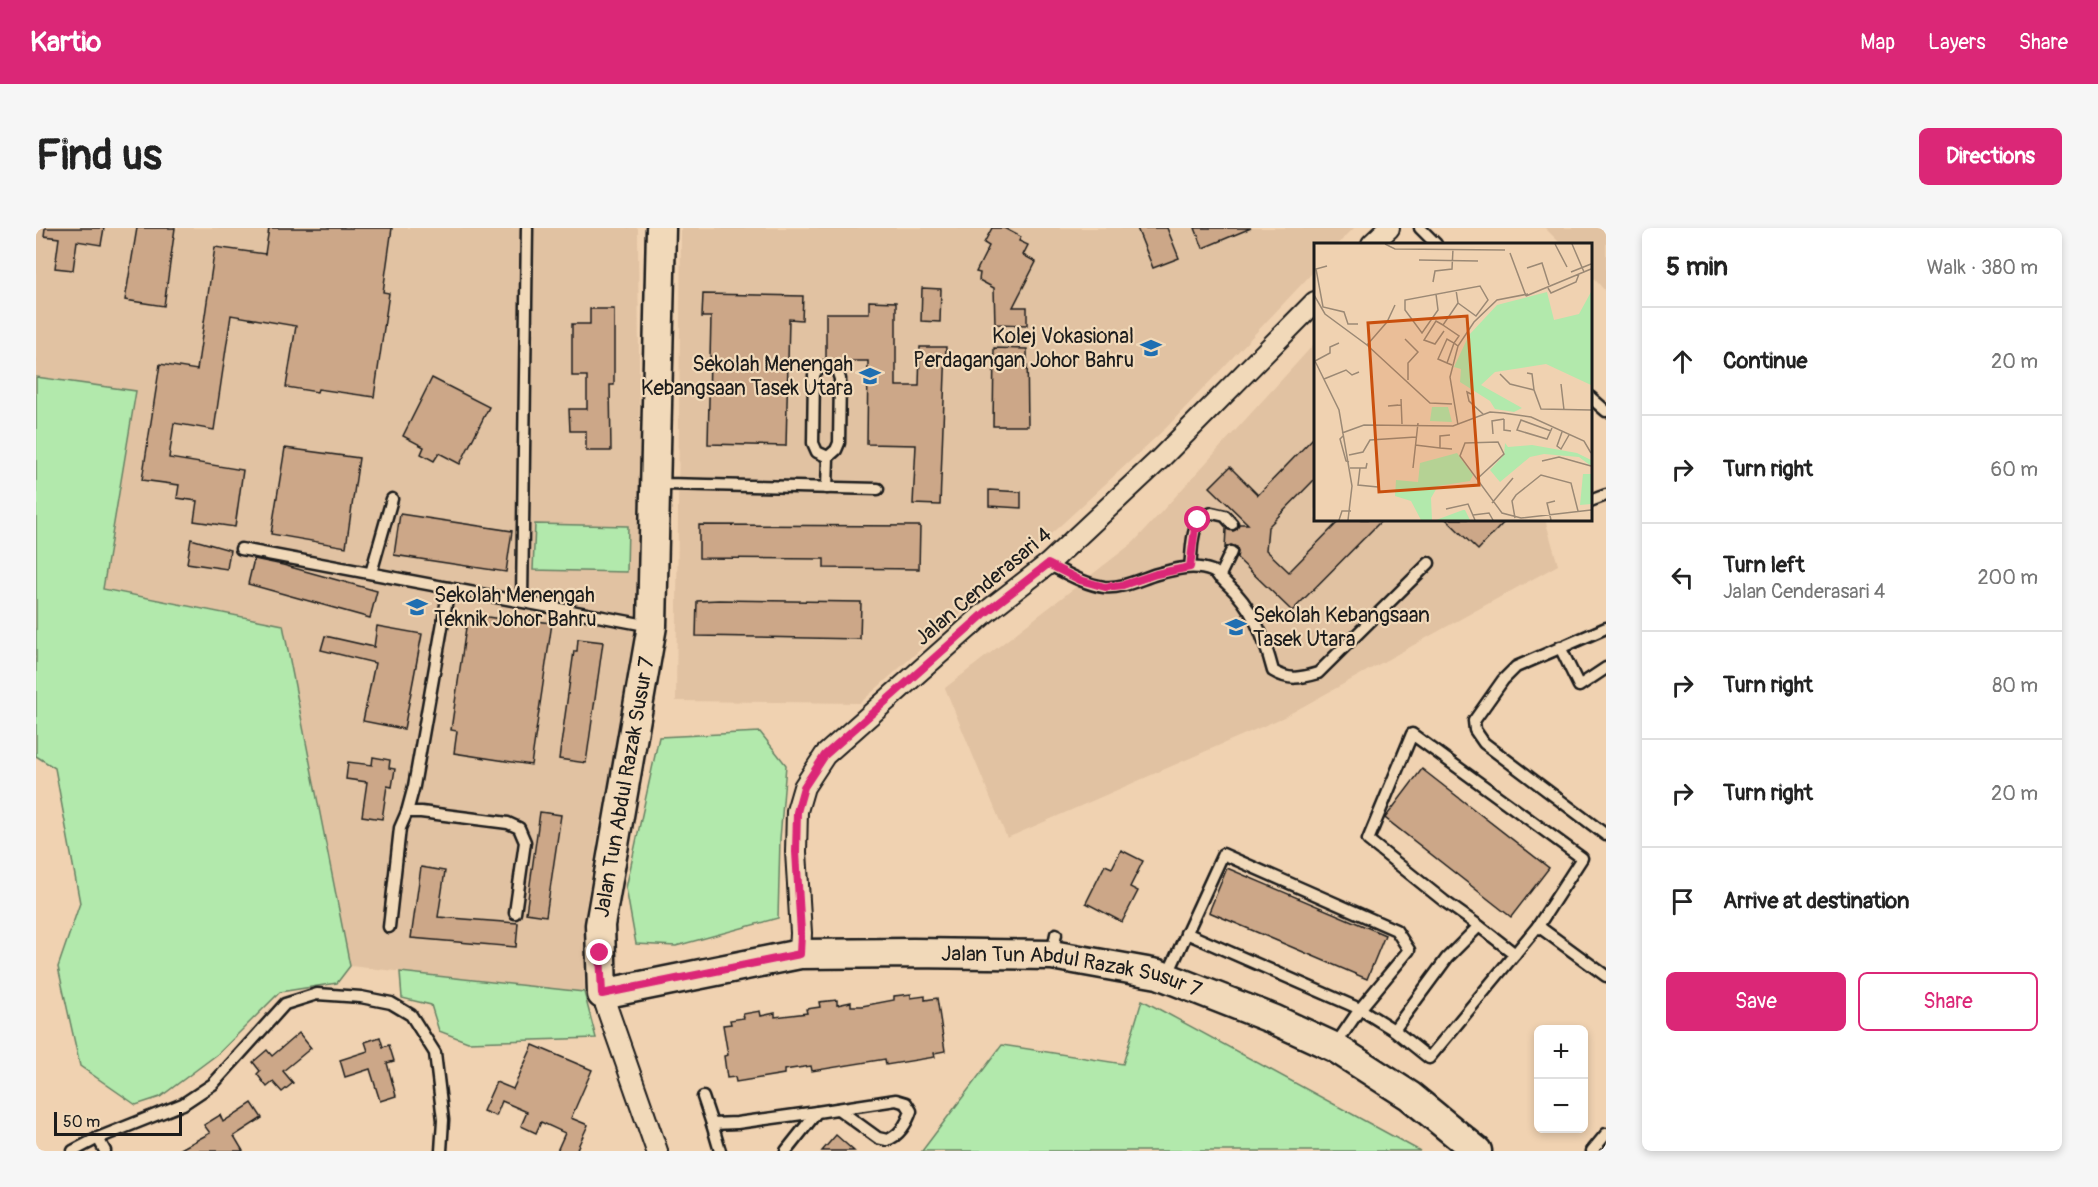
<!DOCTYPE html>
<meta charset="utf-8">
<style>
:root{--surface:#fff;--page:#f6f6f6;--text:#222;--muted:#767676;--line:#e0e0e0;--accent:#db2777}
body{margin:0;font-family:Pangolin,sans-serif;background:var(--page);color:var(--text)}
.controls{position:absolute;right:18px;bottom:18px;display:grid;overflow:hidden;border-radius:9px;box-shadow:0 3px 9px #0003}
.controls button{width:54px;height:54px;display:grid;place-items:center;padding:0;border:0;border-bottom:2px solid var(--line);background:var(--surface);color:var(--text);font:30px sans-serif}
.scale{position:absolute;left:18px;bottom:15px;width:128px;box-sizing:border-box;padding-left:6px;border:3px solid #1c1c1c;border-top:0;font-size:16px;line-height:21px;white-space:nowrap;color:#1c1c1c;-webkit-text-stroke:4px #f1d9b9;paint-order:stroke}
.stop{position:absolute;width:18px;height:18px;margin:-14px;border:4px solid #db2777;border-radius:50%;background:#fff}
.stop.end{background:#db2777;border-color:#fff;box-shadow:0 2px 6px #0008}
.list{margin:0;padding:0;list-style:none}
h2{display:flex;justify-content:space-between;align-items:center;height:78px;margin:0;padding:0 24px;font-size:26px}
h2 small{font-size:20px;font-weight:400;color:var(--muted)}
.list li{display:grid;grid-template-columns:39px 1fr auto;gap:18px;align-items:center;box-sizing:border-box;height:108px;padding:0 24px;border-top:2px solid var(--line)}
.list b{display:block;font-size:22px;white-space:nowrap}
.list p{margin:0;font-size:20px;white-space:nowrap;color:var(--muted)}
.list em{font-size:20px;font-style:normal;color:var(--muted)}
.actions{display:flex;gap:12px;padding:18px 24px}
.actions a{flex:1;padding:14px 0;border:2px solid var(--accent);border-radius:9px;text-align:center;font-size:21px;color:var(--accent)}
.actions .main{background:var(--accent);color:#fff}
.icon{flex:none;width:33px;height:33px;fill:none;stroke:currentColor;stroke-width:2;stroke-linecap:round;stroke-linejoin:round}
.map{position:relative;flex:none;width:1570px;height:923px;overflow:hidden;border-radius:9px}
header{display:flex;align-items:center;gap:36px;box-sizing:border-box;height:84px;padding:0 30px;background:var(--accent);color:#fff}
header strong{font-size:28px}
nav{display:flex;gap:33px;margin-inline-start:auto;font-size:21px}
.intro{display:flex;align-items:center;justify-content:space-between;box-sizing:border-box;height:144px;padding:0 36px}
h1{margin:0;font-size:42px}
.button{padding:15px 27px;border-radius:9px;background:var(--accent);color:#fff;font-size:21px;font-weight:700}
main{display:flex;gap:36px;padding:0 36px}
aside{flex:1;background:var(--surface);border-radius:9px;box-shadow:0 3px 9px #0003}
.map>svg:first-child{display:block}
.built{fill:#e1c2a2}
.green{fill:#b2e9ac;stroke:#678264;stroke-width:1.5}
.building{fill:#cca788;stroke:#1c1c1c;stroke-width:1.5}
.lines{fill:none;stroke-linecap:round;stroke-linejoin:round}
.lane-casing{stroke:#1c1c1c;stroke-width:15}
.street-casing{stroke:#1c1c1c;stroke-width:24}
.secondary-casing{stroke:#1c1c1c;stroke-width:33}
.lane{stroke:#f1d9b9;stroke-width:10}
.street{stroke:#f1d9b9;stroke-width:20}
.secondary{stroke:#f1d9b9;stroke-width:28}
.route{stroke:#db2777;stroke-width:8}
.labels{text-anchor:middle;stroke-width:4.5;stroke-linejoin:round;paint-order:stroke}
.poi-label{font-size:21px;fill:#1c1c1c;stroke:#f1d9b9;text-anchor:end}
.street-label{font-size:21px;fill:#1c1c1c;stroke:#f1d9b9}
.inset-road{fill:none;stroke:#9b8975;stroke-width:1.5}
.view{fill:#c9500e;fill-opacity:0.15;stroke:#c9500e;stroke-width:3}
.inset-edge{fill:none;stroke:#1c1c1c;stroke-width:3}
</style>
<header>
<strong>Kartio</strong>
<nav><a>Map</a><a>Layers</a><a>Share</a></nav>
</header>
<div class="intro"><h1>Find us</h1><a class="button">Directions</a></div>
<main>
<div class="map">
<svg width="1570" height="923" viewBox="0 0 1570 923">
<rect width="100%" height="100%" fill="#f0d2b1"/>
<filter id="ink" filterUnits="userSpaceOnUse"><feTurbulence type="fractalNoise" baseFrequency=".0167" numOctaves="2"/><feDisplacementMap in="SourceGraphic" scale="12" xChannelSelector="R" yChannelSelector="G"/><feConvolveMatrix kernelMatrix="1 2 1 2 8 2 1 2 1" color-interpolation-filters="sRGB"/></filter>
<g filter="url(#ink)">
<g class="built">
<polygon points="0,0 602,0 605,407 563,600 550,679 548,764 314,738 247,397 67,361 100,163 0,149"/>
<polygon points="645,0 1318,0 1302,16 1279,16 1279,42 1131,199 1026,296 824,475 640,473"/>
<polygon points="1509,0 1570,0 1570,64 1554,46 1554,16 1525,16"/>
<polygon points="1279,115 1279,291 1509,291 1522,337 1248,489 971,610 909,460 1098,314"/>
</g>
<g class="green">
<polygon points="0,149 100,163 67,361 247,397 314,738 301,755 244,764 183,825 124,869 100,877 44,838 22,739 44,675 19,540 0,528"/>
<polygon points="499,296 592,298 591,344 497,342"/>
<polygon points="724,504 750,537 744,611 742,690 640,718 600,716 590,660 623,509"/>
<polygon points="364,744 548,764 560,810 432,814 403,803 395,777 366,770"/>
<polygon points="1106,772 1384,923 886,923 966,817 1087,836"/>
</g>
<g class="building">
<polygon points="9,0 68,0 65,17 41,13 37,42 19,40 23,10 8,8"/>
<polygon points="101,0 139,0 128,78 89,72"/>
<polygon points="233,0 356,0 347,64 353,65 338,169 282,161 281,164 250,159 260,98 195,87 178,202 138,195 133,230 207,242 199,299 158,293 161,273 141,270 143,257 106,252 124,136 161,142 179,19 229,26"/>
<polygon points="956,0 968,0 985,9 983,13 992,17 987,27 1000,34 977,79 991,79 991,97 959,96 958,60 943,52 944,45 940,44 953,18 948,15"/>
<polygon points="1101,0 1131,0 1143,30 1117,40"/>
<polygon points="1159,0 1215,0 1167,20"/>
<polygon points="886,60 905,61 904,94 885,93"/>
<polygon points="667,66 767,68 766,92 753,91 750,218 672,216 675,89 666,89"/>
<polygon points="833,73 860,74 860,158 883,158 884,119 910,119 904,277 877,276 880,217 831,216 832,133 801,133 790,131 790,85 833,85"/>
<polygon points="554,81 578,81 578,157 574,157 575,223 550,223 550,203 534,203 533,181 551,181 551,148 536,148 536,96 554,96"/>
<polygon points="958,120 991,121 992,198 957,198"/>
<polygon points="396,150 453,179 424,236 403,225 398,233 385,226 388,219 367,208"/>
<polygon points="1279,208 1279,251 1232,299 1230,322 1253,344 1305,291 1347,291 1256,383 1201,330 1202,324 1201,319 1195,317 1189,320 1190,301 1197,303 1201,301 1203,296 1212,296 1174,259 1194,239 1222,267"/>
<polygon points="249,220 323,230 310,319 235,306"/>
<polygon points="953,262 985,264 985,280 953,278"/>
<polygon points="364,286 476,303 470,344 358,327"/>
<polygon points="1410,291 1471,291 1442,322"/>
<polygon points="663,297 884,298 883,341 788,340 788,331 663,330"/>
<polygon points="155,311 194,322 191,341 151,335"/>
<polygon points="218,331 247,337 341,363 334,390 212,356"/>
<polygon points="683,372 825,374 824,411 660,408 661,373"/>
<polygon points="432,386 484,394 484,391 516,395 495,537 418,525 421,503 415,502"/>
<polygon points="341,398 386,406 368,501 327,493 339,435 285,422 289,408 338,419"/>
<polygon points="542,411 567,414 550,535 523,531 538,423 541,423"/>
<polygon points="337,529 354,532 353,540 359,541 356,559 351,558 346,591 326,588 331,554 310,551 312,534 336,537"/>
<polygon points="1386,541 1513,640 1475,689 1349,590"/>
<polygon points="504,584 525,587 510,688 490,685"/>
<polygon points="1085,622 1107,633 1094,659 1102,663 1086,694 1050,675 1069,637 1076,640"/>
<polygon points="385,639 409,643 402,689 482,695 480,719 375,710"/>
<polygon points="1191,640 1349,707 1331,751 1173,684"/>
<polygon points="875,766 875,770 889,768 889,772 901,770 909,823 898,825 899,829 850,837 849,831 776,843 775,838 748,842 748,846 700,854 699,849 691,850 688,828 692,827 687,797 695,796 694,792 708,790 707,786 724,783 725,788 739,785 739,789 771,785 770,781 784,779 783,774 801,772 801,777 815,774 815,778 826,778 858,772 858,768"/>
<polygon points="263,805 275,820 247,843 257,855 246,864 237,854 231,859 221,846 224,843 217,834 231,822 236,828"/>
<polygon points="344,809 347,819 353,817 358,833 351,835 360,868 344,873 334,841 309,849 304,832 332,823 329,814"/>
<polygon points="497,817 556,842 535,890 552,897 540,923 521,923 529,905 505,894 500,905 485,898 491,884 466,873 460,888 447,883 460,854 477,861"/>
<polygon points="216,875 226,890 198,908 207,923 141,923 174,905 168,897 184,887 187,894"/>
<polygon points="800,907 818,923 786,923"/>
</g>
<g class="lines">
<defs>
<g id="lane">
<polyline points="1384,0 1400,16"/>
<polyline points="1554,169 1570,183"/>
<polyline points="619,254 630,256 842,261"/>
<path d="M791,260L792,229L800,222L803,215L804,151L801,142C792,136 784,137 778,146L777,215L781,224L792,229"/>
<polyline points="1554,273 1570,267"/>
<polyline points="205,321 615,398"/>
<path d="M1012,336C1030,345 1048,356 1068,359C1086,361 1104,351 1121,346C1139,341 1158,336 1176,343C1181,345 1186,351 1190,355C1217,379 1228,409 1237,443C1253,453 1265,450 1282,445L1393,335"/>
<path d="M1154,339C1157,318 1153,292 1176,285L1189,288L1196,296"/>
<polyline points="335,345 356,271"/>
<polyline points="1183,349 1195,324"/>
<polyline points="486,373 491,0"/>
<polyline points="1570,400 1480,439 1467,452 1438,493 1439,502 1448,515 1570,607"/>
<polyline points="1524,419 1543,458 1570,440"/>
<polyline points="371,584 378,558 413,360"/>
<polyline points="1443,698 1408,673 1332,612 1376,506 1546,630 1502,698"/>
<polyline points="353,699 364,600 371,584 385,584 472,595 483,600 489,614 479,685"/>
<polyline points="1016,727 1020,706"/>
<polyline points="1131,748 1187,626 1360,702 1373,722 1324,781 1150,705"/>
<polyline points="1358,802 1411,730 1443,698 1479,726"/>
<polyline points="1298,819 1324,781 1358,802 1393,830 1502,698 1570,748"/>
<polyline points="667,869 676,896 701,895 781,884"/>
<polyline points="676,896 684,923"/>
<polyline points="62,910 69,923"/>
<polyline points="37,923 62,910 147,876 177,856 249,776 281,766 325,769 355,775 375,787 399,825 407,892 405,923"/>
<path d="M750,923L781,884L860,872L870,875L875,883C871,895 863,908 851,912L842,910L802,881"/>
<polyline points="1556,923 1570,906"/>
</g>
<g id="street">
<polyline points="1336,16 1353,0"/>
<polyline points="764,726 765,705 760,624 761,583 768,559 789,527 949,385 1012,336 1123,232 1279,74"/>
<polyline points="566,766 621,923"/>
</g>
<g id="secondary">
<path id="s1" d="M625,0L616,398L564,697L566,766L764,726L877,725L1016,727L1122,746L1237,791L1298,819L1374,868L1441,923"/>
</g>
</defs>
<use href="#lane" class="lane-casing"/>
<use href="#street" class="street-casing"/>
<use href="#secondary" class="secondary-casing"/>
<use href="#lane" class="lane"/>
<use href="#street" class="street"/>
<use href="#secondary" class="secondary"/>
</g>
</g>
<g class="lines" filter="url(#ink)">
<polyline class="route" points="564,725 566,766 764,726 765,705 760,624 761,584 768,559 789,527 949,385 1012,336 1044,352 1069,359 1087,357 1120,346 1154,339 1159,300 1162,292"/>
</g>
<defs>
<symbol id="university-bare" viewBox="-9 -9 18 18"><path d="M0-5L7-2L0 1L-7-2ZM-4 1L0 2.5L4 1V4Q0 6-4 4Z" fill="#1f6fb2" stroke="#f1d9b9" stroke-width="2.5" paint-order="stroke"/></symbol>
<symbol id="school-bare" viewBox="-9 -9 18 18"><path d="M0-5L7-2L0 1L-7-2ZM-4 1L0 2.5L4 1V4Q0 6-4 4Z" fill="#1f6fb2" stroke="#f1d9b9" stroke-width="2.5" paint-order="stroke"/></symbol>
</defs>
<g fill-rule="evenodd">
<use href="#university-bare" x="1100" y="105" width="30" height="30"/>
<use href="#school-bare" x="819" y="133" width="30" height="30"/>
<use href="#university-bare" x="366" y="364" width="30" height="30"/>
<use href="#school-bare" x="1185" y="384" width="30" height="30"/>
</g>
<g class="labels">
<g class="poi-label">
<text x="1098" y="115">Kolej Vokasional<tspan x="1098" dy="24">Perdagangan Johor Bahru</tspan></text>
<text x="817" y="143">Sekolah Menengah<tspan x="817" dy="24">Kebangsaan Tasek Utara</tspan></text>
<text x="398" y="374" text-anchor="start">Sekolah Menengah<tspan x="398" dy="24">Teknik Johor Bahru</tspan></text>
<text x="1217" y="394" text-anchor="start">Sekolah Kebangsaan<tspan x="1217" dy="24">Tasek Utara</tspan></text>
</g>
<g class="street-label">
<text transform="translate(947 358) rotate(-40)" y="7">Jalan Cenderasari 4</text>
<text transform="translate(588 559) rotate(-80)" y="7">Jalan Tun Abdul Razak Susur 7</text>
<text dy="7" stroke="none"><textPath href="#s1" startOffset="1246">Jalan Tun Abdul Razak Susur 7</textPath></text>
</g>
</g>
<g transform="translate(1278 15)">
<rect width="278" height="278" fill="#f0d2b1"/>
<path d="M233,49L240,77L265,71L277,49V142L232,121L181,129L167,142L208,165L200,169L181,166L176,158L146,139L147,126L140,124L155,92L183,62ZM118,164H134L138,179L116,178ZM191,200L194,204L218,202L263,210L277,217V223L265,214L230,211L216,214L186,239L176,227L190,212ZM143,210L159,232L156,238L124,243L117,255L118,277H107L97,258L81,253L82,237L104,239L106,220ZM269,231H277V261L266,262ZM151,267L156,277H122L149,267Z" fill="#b2e9ac"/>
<path class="inset-road" d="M71,1L81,6L191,7M241,1L253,24M258,1L270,29M196,10L212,53M105,17L164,18M13,23L2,26L9,64L30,69L34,81H44M213,25L228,20L235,42M257,29L277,21M119,39L121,28L138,26L139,6M234,45L237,50L262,39L265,31M142,47L144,60L129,82L145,93L140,100L144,103M122,51L124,67L108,90L91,67V57L166,43L174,57L162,73L144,60M0,52L11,71L53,102L116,160L138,161M212,53L277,26M129,82L122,78L110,97L121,101L130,88M91,96L104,109L94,120V137M53,102L73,79L81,62M0,116L25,167L38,243L34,277M1,118L16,110V104L25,100M133,120L140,100L133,96L124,116L133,120L138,122M213,130L218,131L220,147M186,131L196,141L220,147L227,166L277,167M10,136L32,127L38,132L45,129M247,141L250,167M157,151L153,149L155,158L169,171M87,156L88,181M84,162L74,163L87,162M190,176V187L197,188M144,182L136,134L144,103L160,79L183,57L214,51M237,188L207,177L203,187L233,196L238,185M248,189L243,203L247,206L255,192M28,190L50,182L139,183L176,169L189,170L217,174L270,198L277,210M179,191L178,178L190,176M136,192L126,193V205L138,206M29,193L26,196L32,218L35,219M101,202L126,205M35,212L49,209L56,197L102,194M228,218L245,214L277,223M36,225H52L53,220M46,225L44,242L64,244M99,225L104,180M163,236L190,211L184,199L151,200L146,213L188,270L207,275L277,267M178,260L199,235M132,266L154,261L161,277M159,272L175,270L179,277M201,275L198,258L202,252L227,232L257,240L264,268M25,277L28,268H37M237,277L233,260L241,258"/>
<path class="view" d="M153,73L165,242L65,249L54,80Z"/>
<rect width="278" height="278" class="inset-edge"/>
</g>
</svg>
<div class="controls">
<button>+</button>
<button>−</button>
</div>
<div class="scale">50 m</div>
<div class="stop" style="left:1162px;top:292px"></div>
<div class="stop end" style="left:564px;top:725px"></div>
</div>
<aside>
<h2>5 min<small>Walk · 380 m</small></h2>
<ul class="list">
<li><svg class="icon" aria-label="ahead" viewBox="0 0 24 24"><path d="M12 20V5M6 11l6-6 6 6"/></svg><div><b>Continue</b></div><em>20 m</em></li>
<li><svg class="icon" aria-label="right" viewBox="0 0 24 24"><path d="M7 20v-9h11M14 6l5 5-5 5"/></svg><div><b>Turn right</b></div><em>60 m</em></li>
<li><svg class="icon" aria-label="left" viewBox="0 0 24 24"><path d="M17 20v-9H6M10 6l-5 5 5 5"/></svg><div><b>Turn left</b><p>Jalan Cenderasari 4</p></div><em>200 m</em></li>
<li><svg class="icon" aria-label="right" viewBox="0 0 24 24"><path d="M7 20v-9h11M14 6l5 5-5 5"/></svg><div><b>Turn right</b></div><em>80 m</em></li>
<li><svg class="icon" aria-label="right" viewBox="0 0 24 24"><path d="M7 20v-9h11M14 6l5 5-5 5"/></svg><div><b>Turn right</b></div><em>20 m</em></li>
<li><svg class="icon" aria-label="arrive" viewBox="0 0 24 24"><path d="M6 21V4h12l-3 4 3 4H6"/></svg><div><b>Arrive at destination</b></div></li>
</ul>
<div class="actions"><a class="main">Save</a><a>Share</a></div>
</aside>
</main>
